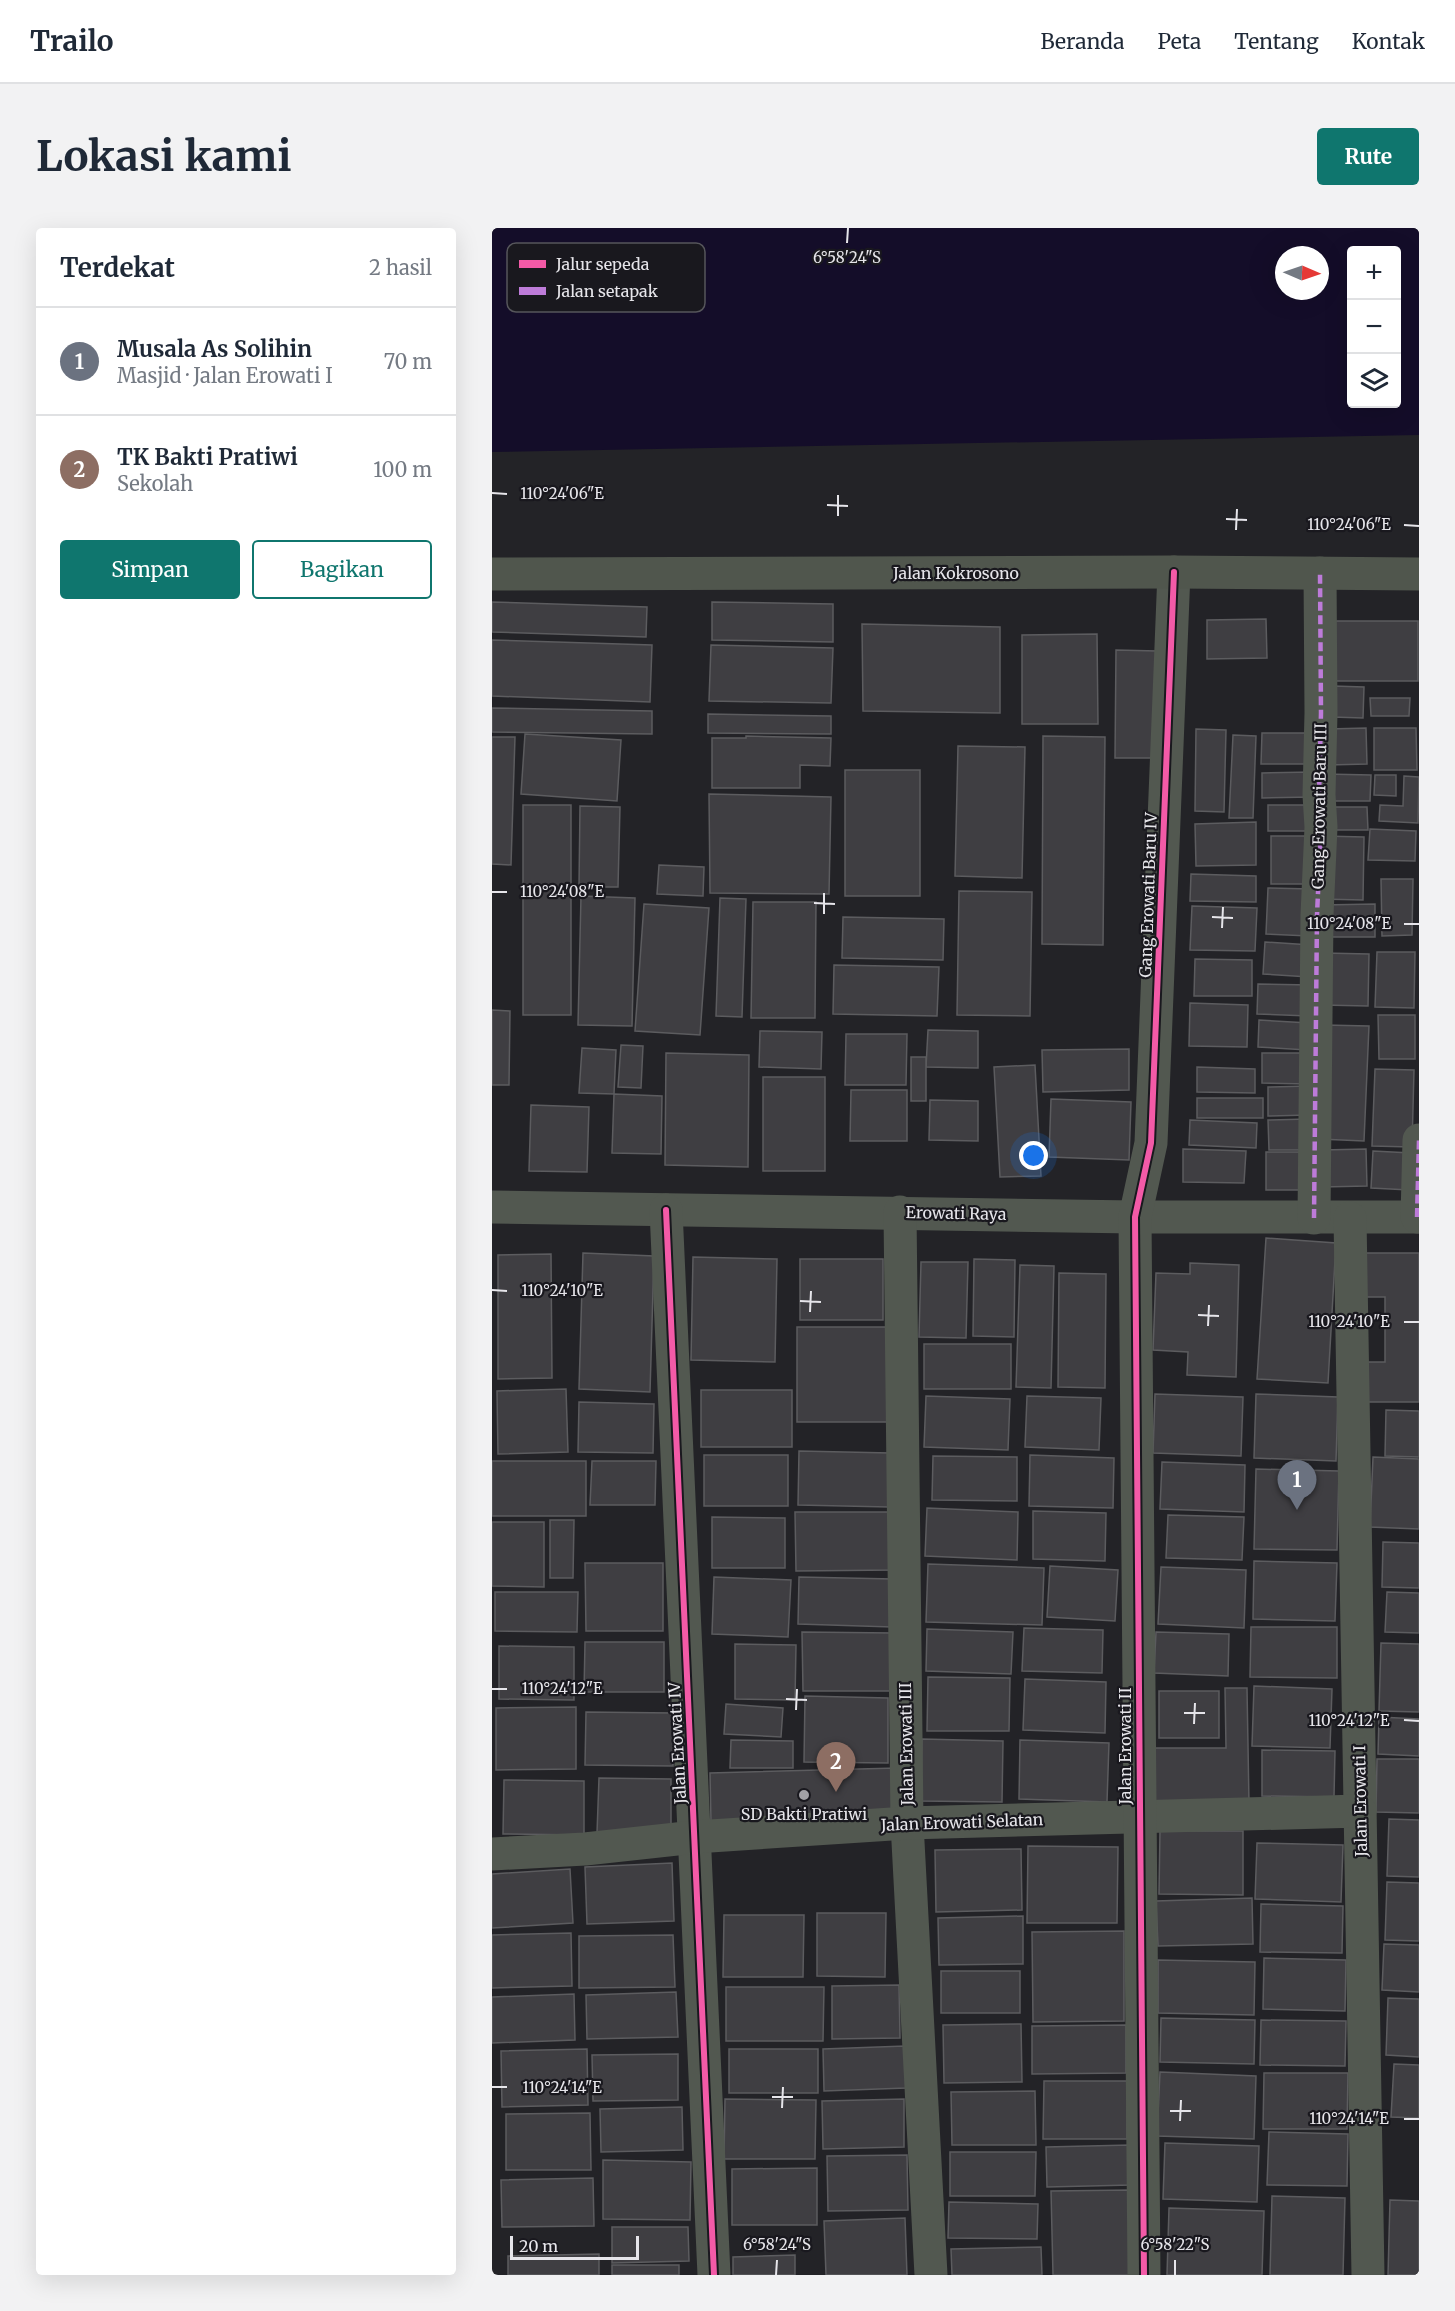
<!DOCTYPE html>
<html lang="id">
<meta charset="utf-8">
<style>
:root{--surface:#fff;--page:#f2f2f3;--text:#1f2937;--muted:#747a83;--line:#e0e1e3;--accent:#0f766e}
body{margin:0;font-family:Merriweather,serif;background:var(--page);color:var(--text)}
.controls{position:absolute;right:18px;top:18px;display:grid;overflow:hidden;border-radius:6px;box-shadow:0 6px 24px #0002}
.controls button{width:54px;height:54px;display:grid;place-items:center;padding:0;border:0;border-bottom:2px solid var(--line);background:var(--surface);color:var(--text);font:30px sans-serif}
.compass{position:absolute;left:783px;top:18px;width:54px;height:54px;border-radius:50%;background:var(--surface);box-shadow:0 6px 24px #0002;rotate:92deg}
.scale{position:absolute;left:18px;bottom:15px;width:129px;box-sizing:border-box;padding-left:6px;border:3px solid #e6e5ea;border-top:0;font-size:16px;line-height:21px;white-space:nowrap;color:#e6e5ea;-webkit-text-stroke:4px #19181e;paint-order:stroke}
.you{position:absolute;left:542px;top:928px;width:21px;height:21px;margin:-15px;border:4px solid #fff;border-radius:50%;background:#1a73e8;box-shadow:0 0 0 9px #1a73e833}
.badge{display:grid;place-items:center;width:39px;height:39px;border-radius:50%;background:var(--accent);color:#fff;font-size:20px;font-weight:700}
.pin{position:absolute;translate:-50% -50px;filter:drop-shadow(0 2px 3px #0008)}
.pin::after{content:'';position:absolute;top:32px;width:21px;height:18px;background:inherit;clip-path:polygon(0 0,100% 0,50% 100%)}
.list{margin:0;padding:0;list-style:none}
h2{display:flex;justify-content:space-between;align-items:center;height:78px;margin:0;padding:0 24px;font-size:26px}
h2 small{font-size:20px;font-weight:400;color:var(--muted)}
.list li{display:grid;grid-template-columns:39px 1fr auto;gap:18px;align-items:center;box-sizing:border-box;height:108px;padding:0 24px;border-top:2px solid var(--line)}
.list b{display:block;font-size:22px;white-space:nowrap}
.list p{margin:0;font-size:20px;white-space:nowrap;color:var(--muted)}
.list em{font-size:20px;font-style:normal;color:var(--muted)}
.actions{display:flex;gap:12px;padding:18px 24px}
.actions a{flex:1;padding:14px 0;border:2px solid var(--accent);border-radius:6px;text-align:center;font-size:21px;color:var(--accent)}
.actions .main{background:var(--accent);color:#fff}
.icon{flex:none;width:33px;height:33px;fill:none;stroke:currentColor;stroke-width:2;stroke-linecap:round;stroke-linejoin:round}
.map{position:relative;flex:none;width:927px;height:2047px;overflow:hidden;border-radius:6px}
header{display:flex;align-items:center;gap:36px;box-sizing:border-box;height:84px;padding:0 30px;background:var(--surface);border-bottom:2px solid var(--line)}
header strong{font-size:28px}
nav{display:flex;gap:33px;margin-inline-start:auto;font-size:21px}
.intro{display:flex;align-items:center;justify-content:space-between;box-sizing:border-box;height:144px;padding:0 36px}
h1{margin:0;font-size:42px}
.button{padding:15px 27px;border-radius:6px;background:var(--accent);color:#fff;font-size:21px;font-weight:700}
main{display:flex;gap:36px;padding:0 36px}
aside{flex:1;background:var(--surface);border-radius:6px;box-shadow:0 6px 24px #0002}
.map>svg:first-child{display:block}
.water{fill:#140d29;fill-rule:evenodd}
.building{fill:#3f3e42;stroke:#5c5c5f;stroke-width:1.5}
.lines{fill:none;stroke-linecap:round;stroke-linejoin:round}
.street{stroke:#525850;stroke-width:33}
.secondary{stroke:#50564d;stroke-width:33}
.quiet{stroke:#bd7bd9;stroke-width:4.5;stroke-dasharray:9 4.5;stroke-linecap:butt}
.cycleway-casing{stroke:#19181e;stroke-width:10}
.cycleway{stroke:#f35aa7;stroke-width:6}
.ticks{fill:none;stroke:#e6e5ea;stroke-width:2}
.poi-dot{fill:#a2a1a6;stroke:#19181e;stroke-width:2}
.labels{text-anchor:middle;stroke-width:4.5;stroke-linejoin:round;paint-order:stroke}
.street-label{font-size:16px;fill:#e6e5ea;stroke:#19181e}
.poi-label{font-size:16px;fill:#e6e5ea;stroke:#19181e}
.key{fill:#19181e;stroke:#56565b;stroke-width:1.5}
.key-label{font-size:16px;fill:#e6e5ea}
.ticks-label{font-size:15px;text-anchor:middle;fill:#e6e5ea;stroke:#19181e;stroke-width:4.5;stroke-linejoin:round;paint-order:stroke}
</style>
<header>
<strong>Trailo</strong>
<nav><a>Beranda</a><a>Peta</a><a>Tentang</a><a>Kontak</a></nav>
</header>
<div class="intro"><h1>Lokasi kami</h1><a class="button">Rute</a></div>
<main>
<aside>
<h2>Terdekat<small>2 hasil</small></h2>
<ul class="list">
<li><span class="badge" style="background:#6b7280">1</span><div><b>Musala As Solihin</b><p>Masjid · Jalan Erowati I</p></div><em>70 m</em></li>
<li><span class="badge" style="background:#8d6e63">2</span><div><b>TK Bakti Pratiwi</b><p>Sekolah</p></div><em>100 m</em></li>
</ul>
<div class="actions"><a class="main">Simpan</a><a>Bagikan</a></div>
</aside>
<div class="map">
<svg width="927" height="2047" viewBox="0 0 927 2047">
<rect width="100%" height="100%" fill="#232327"/>
<path class="water" d="M0,0H927V207L0,224ZM860,22H904V176H860ZM792,27H828V63H792Z"/>
<g class="building">
<polygon points="0,374 155,379 154,409 0,404"/>
<polygon points="220,374 341,376 341,414 220,412"/>
<polygon points="774,391 775,430 715,431 715,392"/>
<rect x="836" y="393" width="90" height="60"/>
<polygon points="370,396 508,399 508,485 371,483"/>
<polygon points="605,406 606,496 530,496 530,407"/>
<polygon points="0,412 160,417 158,474 0,468"/>
<polygon points="219,417 341,420 339,475 217,473"/>
<polygon points="624,422 665,423 664,530 623,530"/>
<polygon points="841,458 872,459 871,490 840,489"/>
<polygon points="878,470 918,470 917,488 879,488"/>
<polygon points="0,480 160,483 160,506 0,504"/>
<polygon points="216,486 339,488 339,506 216,505"/>
<polygon points="874,500 875,536 836,537 836,501"/>
<polygon points="882,500 924,500 925,542 882,542"/>
<polygon points="704,501 734,502 732,584 703,583"/>
<polygon points="770,505 823,505 822,536 769,536"/>
<polygon points="33,506 129,512 125,573 29,566"/>
<polygon points="741,507 764,508 761,590 737,590"/>
<polygon points="254,508 339,510 338,538 308,537 308,560 220,560 220,510 254,510"/>
<polygon points="551,508 613,509 611,717 550,716"/>
<polygon points="0,509 23,509 19,637 0,636"/>
<polygon points="466,518 533,519 530,650 463,648"/>
<rect x="353" y="542" width="75" height="126"/>
<polygon points="821,544 820,569 770,570 770,545"/>
<polygon points="832,546 879,547 878,573 832,573"/>
<polygon points="883,547 904,547 904,568 882,567"/>
<polygon points="912,548 927,549 926,595 887,593 888,577 911,578"/>
<polygon points="217,566 339,569 337,666 218,665"/>
<rect x="31" y="577" width="48" height="210"/>
<polygon points="776,577 825,577 824,603 776,603"/>
<polygon points="88,578 128,579 126,659 87,659"/>
<polygon points="833,579 875,579 876,602 834,602"/>
<polygon points="764,594 764,637 704,638 703,596"/>
<polygon points="878,601 924,603 923,633 876,632"/>
<rect x="779" y="608" width="41" height="48"/>
<polygon points="830,608 872,609 871,672 828,671"/>
<polygon points="167,637 212,639 211,668 165,666"/>
<polygon points="699,646 764,648 764,674 698,673"/>
<polygon points="889,651 921,651 920,707 890,708"/>
<polygon points="776,660 819,661 817,708 774,706"/>
<polygon points="467,663 540,664 538,788 465,787"/>
<polygon points="89,668 143,670 140,798 86,797"/>
<polygon points="228,670 254,671 250,789 224,788"/>
<polygon points="261,674 324,674 323,790 259,790"/>
<polygon points="152,676 217,680 208,807 143,803"/>
<polygon points="883,676 883,709 829,709 830,677"/>
<polygon points="700,678 765,680 763,723 698,722"/>
<polygon points="351,689 452,691 451,732 350,730"/>
<polygon points="773,714 819,717 817,749 771,746"/>
<polygon points="885,724 923,724 922,780 883,779"/>
<polygon points="831,725 877,726 876,778 830,777"/>
<polygon points="703,731 760,732 760,768 702,768"/>
<polygon points="342,737 447,739 445,788 341,786"/>
<polygon points="766,756 818,757 817,788 765,786"/>
<polygon points="698,775 756,777 755,819 697,818"/>
<polygon points="0,782 18,783 17,857 0,857"/>
<polygon points="886,787 923,787 923,831 887,831"/>
<polygon points="767,792 817,795 815,822 766,819"/>
<polygon points="832,797 877,798 872,913 827,911"/>
<polygon points="436,802 486,803 486,840 434,839"/>
<polygon points="268,803 330,804 329,841 267,839"/>
<polygon points="354,806 415,806 414,857 353,857"/>
<polygon points="129,817 151,818 149,860 126,859"/>
<polygon points="90,820 124,822 122,866 87,865"/>
<polygon points="637,821 637,862 551,864 550,822"/>
<polygon points="174,825 257,827 256,939 173,937"/>
<polygon points="770,825 817,825 816,856 770,855"/>
<rect x="419" y="829" width="15" height="44"/>
<polygon points="543,837 549,948 508,949 502,839"/>
<polygon points="705,839 763,841 763,865 705,864"/>
<polygon points="883,841 922,842 920,919 880,918"/>
<rect x="271" y="849" width="62" height="94"/>
<polygon points="817,858 817,887 776,888 776,859"/>
<polygon points="359,862 415,862 415,913 358,913"/>
<polygon points="122,866 170,868 169,926 120,925"/>
<rect x="705" y="870" width="66" height="20"/>
<polygon points="559,871 639,874 637,932 557,929"/>
<polygon points="438,872 486,873 486,913 437,912"/>
<polygon points="39,877 97,879 95,944 37,943"/>
<polygon points="816,891 816,922 777,922 776,892"/>
<polygon points="698,892 765,895 764,920 697,917"/>
<polygon points="691,921 754,923 752,955 691,954"/>
<polygon points="874,921 875,958 830,959 830,922"/>
<polygon points="881,923 919,925 917,962 879,960"/>
<polygon points="774,924 815,924 814,962 774,962"/>
<polygon points="774,1010 844,1015 836,1155 765,1151"/>
<polygon points="91,1025 162,1028 158,1164 87,1161"/>
<polygon points="862,1025 927,1025 927,1174 866,1174 866,1134 893,1134 893,1069 863,1069"/>
<polygon points="59,1026 60,1150 6,1151 6,1027"/>
<polygon points="201,1029 285,1031 283,1134 199,1132"/>
<rect x="308" y="1031" width="83" height="61"/>
<polygon points="482,1031 523,1032 522,1109 481,1108"/>
<polygon points="429,1034 476,1034 474,1110 427,1109"/>
<polygon points="698,1035 747,1037 744,1149 695,1147 696,1124 661,1122 664,1045 698,1046"/>
<polygon points="528,1037 562,1038 559,1160 524,1159"/>
<polygon points="567,1045 614,1046 613,1160 566,1159"/>
<polygon points="305,1099 403,1099 402,1194 305,1194"/>
<rect x="432" y="1116" width="87" height="45"/>
<polygon points="74,1161 76,1224 6,1226 5,1163"/>
<rect x="209" y="1162" width="91" height="57"/>
<polygon points="663,1166 751,1169 749,1228 661,1225"/>
<polygon points="764,1166 846,1169 844,1233 762,1230"/>
<polygon points="434,1168 518,1171 516,1222 432,1219"/>
<polygon points="535,1168 609,1170 607,1222 533,1219"/>
<polygon points="87,1174 162,1176 161,1225 86,1224"/>
<polygon points="894,1182 927,1183 927,1229 893,1228"/>
<polygon points="307,1223 398,1225 397,1279 306,1277"/>
<rect x="212" y="1227" width="84" height="51"/>
<polygon points="538,1227 622,1230 621,1280 537,1278"/>
<polygon points="441,1228 525,1229 525,1273 440,1272"/>
<polygon points="881,1229 927,1231 927,1301 878,1299"/>
<rect x="0" y="1233" width="94" height="55"/>
<polygon points="100,1233 164,1233 163,1277 98,1277"/>
<polygon points="670,1234 753,1237 752,1284 668,1281"/>
<polygon points="764,1241 847,1243 845,1322 762,1321"/>
<polygon points="435,1280 526,1284 525,1332 433,1328"/>
<polygon points="541,1283 614,1285 613,1333 541,1331"/>
<polygon points="303,1284 402,1284 402,1342 304,1343"/>
<polygon points="676,1287 752,1289 750,1332 674,1330"/>
<polygon points="220,1289 293,1290 293,1340 220,1340"/>
<polygon points="58,1292 82,1292 81,1350 58,1350"/>
<polygon points="0,1294 52,1294 52,1359 0,1358"/>
<polygon points="891,1314 927,1315 927,1360 890,1359"/>
<polygon points="762,1333 845,1335 843,1393 761,1391"/>
<polygon points="93,1335 171,1335 171,1403 94,1403"/>
<polygon points="436,1336 552,1340 550,1397 434,1394"/>
<polygon points="558,1338 626,1342 623,1393 555,1389"/>
<polygon points="669,1339 754,1342 752,1400 666,1396"/>
<polygon points="222,1349 299,1352 296,1409 220,1406"/>
<polygon points="307,1349 401,1351 400,1399 306,1396"/>
<polygon points="3,1364 86,1364 85,1404 3,1403"/>
<polygon points="895,1364 927,1365 927,1405 893,1404"/>
<polygon points="759,1399 845,1399 845,1450 758,1449"/>
<polygon points="532,1400 611,1402 610,1445 530,1443"/>
<polygon points="435,1401 521,1404 519,1446 434,1443"/>
<polygon points="310,1404 401,1405 401,1463 311,1463"/>
<polygon points="664,1404 737,1406 736,1448 662,1445"/>
<polygon points="93,1414 172,1414 172,1464 92,1464"/>
<polygon points="889,1415 927,1416 927,1484 887,1483"/>
<polygon points="243,1416 304,1417 303,1472 243,1471"/>
<polygon points="7,1418 82,1419 82,1472 7,1471"/>
<polygon points="436,1449 518,1450 517,1503 435,1503"/>
<polygon points="533,1451 614,1454 613,1505 531,1502"/>
<polygon points="762,1458 840,1461 838,1520 760,1518"/>
<polygon points="733,1460 755,1460 757,1575 663,1578 663,1520 734,1520"/>
<rect x="667" y="1463" width="60" height="47"/>
<polygon points="313,1468 396,1470 396,1535 312,1534"/>
<polygon points="234,1476 291,1480 289,1509 232,1506"/>
<polygon points="84,1479 84,1541 4,1542 4,1480"/>
<polygon points="94,1484 181,1485 181,1538 93,1537"/>
<polygon points="887,1489 927,1491 927,1528 886,1526"/>
<polygon points="430,1511 511,1513 510,1574 429,1573"/>
<polygon points="239,1512 301,1513 301,1540 238,1540"/>
<polygon points="528,1512 617,1515 615,1574 527,1571"/>
<polygon points="770,1522 843,1523 842,1569 770,1568"/>
<polygon points="885,1531 927,1531 927,1585 884,1584"/>
<polygon points="405,1540 407,1589 219,1594 218,1545"/>
<polygon points="107,1550 179,1551 179,1606 105,1605"/>
<polygon points="12,1552 92,1553 92,1607 11,1606"/>
<polygon points="897,1591 927,1592 927,1649 895,1648"/>
<polygon points="668,1603 751,1603 751,1667 667,1666"/>
<polygon points="765,1615 851,1617 849,1674 763,1671"/>
<polygon points="536,1618 626,1619 625,1695 535,1695"/>
<polygon points="529,1621 530,1682 444,1684 443,1622"/>
<polygon points="180,1635 182,1693 95,1696 93,1639"/>
<polygon points="78,1641 81,1695 0,1700 0,1646"/>
<polygon points="895,1654 927,1655 927,1713 893,1712"/>
<polygon points="760,1670 761,1716 666,1718 664,1673"/>
<polygon points="769,1676 851,1678 850,1725 768,1724"/>
<polygon points="325,1685 394,1685 393,1749 325,1748"/>
<polygon points="232,1687 312,1687 311,1749 231,1749"/>
<polygon points="531,1688 531,1736 447,1737 446,1690"/>
<polygon points="632,1703 632,1793 541,1794 540,1704"/>
<polygon points="79,1705 80,1758 0,1760 0,1707"/>
<polygon points="181,1707 183,1759 87,1760 87,1708"/>
<polygon points="892,1716 927,1717 927,1764 890,1762"/>
<polygon points="772,1730 854,1732 853,1783 771,1781"/>
<polygon points="666,1732 763,1734 762,1787 666,1785"/>
<rect x="449" y="1743" width="79" height="42"/>
<polygon points="407,1757 408,1810 340,1811 340,1758"/>
<polygon points="234,1759 332,1759 331,1813 234,1813"/>
<polygon points="184,1764 186,1809 95,1811 94,1767"/>
<polygon points="82,1766 83,1812 0,1815 0,1769"/>
<polygon points="896,1770 927,1771 927,1829 894,1827"/>
<polygon points="669,1790 763,1792 762,1836 668,1834"/>
<polygon points="769,1792 854,1793 853,1838 768,1837"/>
<polygon points="529,1796 530,1854 452,1855 451,1797"/>
<polygon points="634,1797 634,1845 540,1846 540,1798"/>
<polygon points="413,1818 414,1860 332,1863 331,1821"/>
<polygon points="95,1821 96,1877 10,1879 9,1823"/>
<rect x="237" y="1821" width="89" height="44"/>
<polygon points="186,1826 186,1872 101,1873 100,1827"/>
<polygon points="902,1836 927,1837 927,1890 899,1889"/>
<polygon points="668,1844 764,1848 762,1911 665,1908"/>
<polygon points="772,1845 856,1845 855,1901 771,1901"/>
<polygon points="552,1853 635,1853 635,1911 551,1911"/>
<polygon points="543,1863 544,1917 460,1917 459,1864"/>
<polygon points="233,1871 324,1872 323,1931 232,1931"/>
<polygon points="412,1871 412,1919 331,1921 330,1873"/>
<polygon points="190,1879 191,1922 109,1924 108,1881"/>
<polygon points="98,1885 99,1942 14,1942 14,1886"/>
<polygon points="777,1904 856,1906 855,1958 775,1957"/>
<polygon points="673,1915 767,1918 765,1974 671,1971"/>
<polygon points="638,1917 639,1957 555,1959 554,1919"/>
<polygon points="458,1924 544,1924 543,1968 458,1968"/>
<polygon points="415,1927 416,1982 336,1983 335,1928"/>
<polygon points="111,1932 199,1934 198,1992 111,1991"/>
<polygon points="325,1940 325,1997 240,1997 240,1941"/>
<polygon points="101,1950 102,1998 10,1999 9,1952"/>
<polygon points="639,1962 641,2047 561,2047 559,1963"/>
<polygon points="780,1968 853,1970 851,2047 778,2047"/>
<polygon points="898,1972 927,1973 927,2047 896,2047"/>
<polygon points="457,1974 546,1976 545,2011 456,2010"/>
<polygon points="677,1980 772,1983 770,2047 675,2047"/>
<polygon points="413,1990 415,2047 334,2047 332,1993"/>
<polygon points="120,1999 196,1999 197,2033 120,2035"/>
<polygon points="549,2019 550,2047 460,2047 459,2021"/>
<polygon points="107,2026 107,2047 16,2047 16,2028"/>
<polygon points="303,2027 303,2047 241,2047 241,2029"/>
<rect x="120" y="2037" width="67" height="10"/>
</g>
<g class="lines">
<g class="street">
<polyline points="0,979 643,989 927,989"/>
<polyline points="174,982 222,2047"/>
<polyline points="408,984 415,1595 439,2047"/>
<polyline points="925,989 927,912"/>
<polyline points="822,990 825,687 829,599 827,567 829,485 828,345"/>
<polyline points="858,990 876,2047"/>
<polyline points="0,1626 93,1621 203,1609 415,1595 868,1583"/>
<polyline points="652,2047 643,989 659,915 682,344"/>
</g>
<polyline class="secondary" points="0,346 682,344 927,346"/>
<g class="quiet">
<polyline points="925,989 927,912"/>
<polyline points="822,990 825,687 829,599 827,567 829,485 828,345"/>
</g>
<defs>
<g id="cycleway">
<polyline points="174,982 222,2047"/>
<polyline points="652,2047 643,989 659,915 682,344"/>
</g>
</defs>
<use href="#cycleway" class="cycleway-casing"/>
<use href="#cycleway" class="cycleway"/>
</g>
<path class="ticks" d="M355,15L356,0M0,265L15,266M335,277L356,278M346,288V267M734,291L755,292M912,297L927,298M744,302L745,281M0,664H15M322,675L343,676M332,686V665M720,689L741,690M912,696H927M730,700L731,679M0,1062L15,1063M308,1073L329,1074M318,1084L319,1063M706,1087L727,1088M912,1094H927M716,1098L717,1077M0,1461H15M294,1471L315,1472M304,1482L305,1461M692,1485H713M912,1492L927,1493M702,1496L703,1475M0,1859H15M280,1869H301M290,1880L291,1859M678,1883H699M912,1891H927M688,1893L689,1872M284,2047L285,2032M683,2047V2032"/>
<circle class="poi-dot" cx="312" cy="1567" r="6"/>
<g class="labels">
<g class="street-label">
<text x="464" y="351">Jalan Kokrosono</text>
<text transform="translate(827 578) rotate(-89)" y="6">Gang Erowati Baru III</text>
<text transform="translate(656 667) rotate(-88)" y="6">Gang Erowati Baru IV</text>
<text transform="translate(464 985) rotate(1)" y="6">Erowati Raya</text>
<text transform="translate(185 1515) rotate(-93)" y="6">Jalan Erowati IV</text>
<text transform="translate(414 1516) rotate(-91)" y="6">Jalan Erowati III</text>
<text transform="translate(633 1518) rotate(-90)" y="6">Jalan Erowati II</text>
<text transform="translate(868 1573) rotate(-91)" y="6">Jalan Erowati I</text>
<text transform="translate(470 1594) rotate(-2)" y="6">Jalan Erowati Selatan</text>
</g>
<g class="poi-label">
<text x="312" y="1592">SD Bakti Pratiwi</text>
</g>
</g>
<rect x="15" y="15" width="198" height="69" rx="9" class="key"/>
<rect x="27" y="32" width="27" height="8" fill="#f35aa7"/>
<rect x="27" y="59" width="27" height="8" fill="#bd7bd9"/>
<g class="key-label">
<text x="64" y="42">Jalur sepeda</text>
<text x="64" y="69">Jalan setapak</text>
</g>
<g class="ticks-label">
<text x="355" y="35">6°58'24"S</text>
<text x="70" y="271">110°24'06"E</text>
<text x="857" y="302">110°24'06"E</text>
<text x="70" y="669">110°24'08"E</text>
<text x="857" y="701">110°24'08"E</text>
<text x="70" y="1068">110°24'10"E</text>
<text x="857" y="1099">110°24'10"E</text>
<text x="70" y="1466">110°24'12"E</text>
<text x="857" y="1498">110°24'12"E</text>
<text x="70" y="1865">110°24'14"E</text>
<text x="857" y="1896">110°24'14"E</text>
<text x="285" y="2022">6°58'24"S</text>
<text x="683" y="2022">6°58'22"S</text>
</g>
</svg>
<div class="controls">
<button>+</button>
<button>−</button>
<button><svg class="icon" aria-label="layers" viewBox="0 0 24 24"><path d="M12 4l9 5-9 5-9-5zM3 14l9 5 9-5"/></svg></button>
</div>
<svg class="compass" viewBox="-18 -18 36 36"><path d="M0-13l5 13h-10z" fill="#e53935"/><path d="M0 13l5-13h-10z" fill="#747a83"/></svg>
<div class="scale">20 m</div>
<div class="you"></div>
<div class="pin badge" style="left:805px;top:1282px;background:#6b7280">1</div>
<div class="pin badge" style="left:344px;top:1564px;background:#8d6e63">2</div>
</div>
</main>
